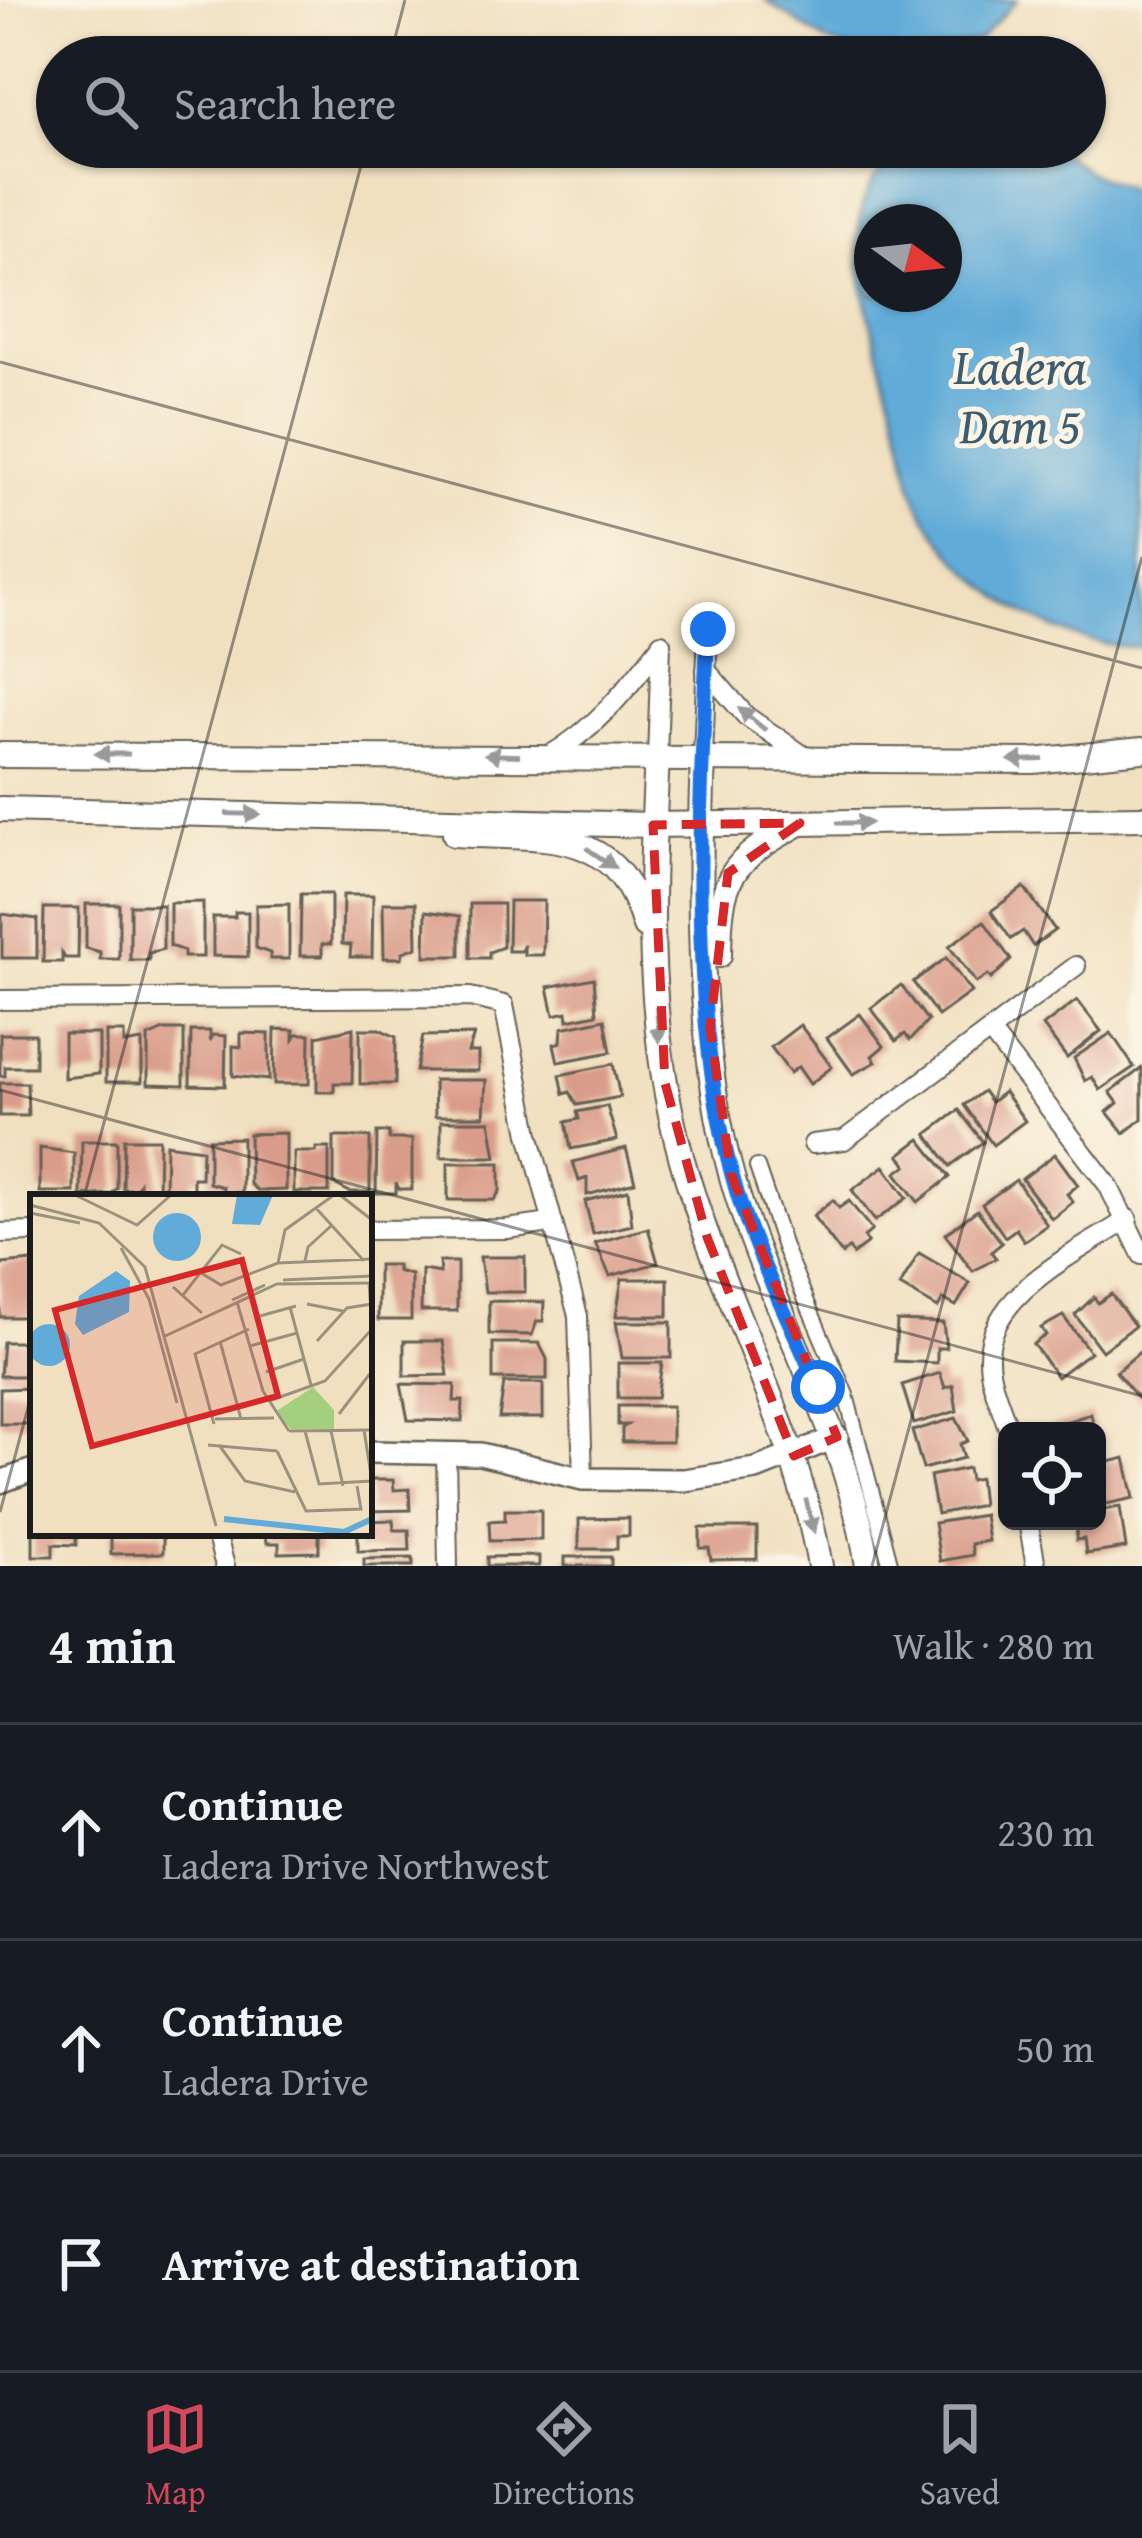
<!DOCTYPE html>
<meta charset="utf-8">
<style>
:root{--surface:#171b24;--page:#242831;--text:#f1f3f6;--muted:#9ea1a6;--line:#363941;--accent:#d1495b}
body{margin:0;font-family:"Gentium Book Plus",serif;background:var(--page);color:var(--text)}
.controls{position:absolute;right:36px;bottom:36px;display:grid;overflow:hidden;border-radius:18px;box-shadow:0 3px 9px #0004}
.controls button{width:108px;height:108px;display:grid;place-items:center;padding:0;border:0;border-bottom:3px solid var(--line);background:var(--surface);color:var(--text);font:60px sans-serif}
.compass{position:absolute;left:854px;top:204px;width:108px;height:108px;border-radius:50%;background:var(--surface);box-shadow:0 3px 9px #0004;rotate:105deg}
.stop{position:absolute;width:36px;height:36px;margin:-27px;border:9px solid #1a73e8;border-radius:50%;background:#fff}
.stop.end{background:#1a73e8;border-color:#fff;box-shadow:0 3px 12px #0008}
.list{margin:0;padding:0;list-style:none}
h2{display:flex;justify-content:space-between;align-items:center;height:156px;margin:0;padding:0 48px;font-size:51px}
h2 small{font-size:39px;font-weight:400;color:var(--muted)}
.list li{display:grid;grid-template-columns:78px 1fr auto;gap:36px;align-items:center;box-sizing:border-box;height:216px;padding:0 48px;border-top:3px solid var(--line)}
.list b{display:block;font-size:45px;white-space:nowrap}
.list p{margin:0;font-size:39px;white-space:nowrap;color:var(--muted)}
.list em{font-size:39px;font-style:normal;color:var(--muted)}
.icon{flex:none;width:66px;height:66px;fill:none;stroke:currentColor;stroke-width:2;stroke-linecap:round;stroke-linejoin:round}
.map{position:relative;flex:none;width:1142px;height:1566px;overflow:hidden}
.search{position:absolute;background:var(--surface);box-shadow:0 3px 9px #0004;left:36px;right:36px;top:36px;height:132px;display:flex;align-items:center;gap:30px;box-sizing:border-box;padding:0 42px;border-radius:66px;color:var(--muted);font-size:45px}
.sheet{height:804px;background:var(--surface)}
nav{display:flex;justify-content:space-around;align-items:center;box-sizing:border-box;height:168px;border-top:3px solid var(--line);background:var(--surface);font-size:33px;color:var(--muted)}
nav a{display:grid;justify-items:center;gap:6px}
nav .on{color:var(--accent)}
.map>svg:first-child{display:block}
.water{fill:#60abd8;stroke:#3e647a;stroke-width:3;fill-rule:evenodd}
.building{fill:#da9c8a}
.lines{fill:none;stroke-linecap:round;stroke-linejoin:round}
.pedestrian-casing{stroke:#666155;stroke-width:18}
.minor-casing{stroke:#666155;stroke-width:22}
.tertiary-casing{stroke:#666155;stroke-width:26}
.secondary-casing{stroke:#666155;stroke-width:28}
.pedestrian{stroke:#fff;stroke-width:14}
.minor{stroke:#fff;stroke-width:18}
.tertiary{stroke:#fff;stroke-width:21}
.secondary{stroke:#fff;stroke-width:24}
.oneway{fill:#999}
.route{stroke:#1a73e8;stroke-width:15}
.marked{fill:none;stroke:#d62828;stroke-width:9;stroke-dasharray:24 15;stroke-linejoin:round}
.ticks{fill:none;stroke:#1c1c1c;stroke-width:3;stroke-opacity:0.45}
.labels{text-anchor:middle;stroke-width:10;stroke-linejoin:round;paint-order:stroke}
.water-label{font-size:51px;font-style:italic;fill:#3b5c71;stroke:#fcf5e5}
.inset-river{fill:none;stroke:#60abd8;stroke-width:6}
.inset-road{fill:none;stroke:#9b927e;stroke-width:3}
.view{fill:#d62828;fill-opacity:0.15;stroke:#d62828;stroke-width:6}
.inset-edge{fill:none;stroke:#1c1c1c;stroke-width:6}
</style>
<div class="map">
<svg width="1142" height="1566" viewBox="0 0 1142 1566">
<rect width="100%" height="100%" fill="#fcf5e5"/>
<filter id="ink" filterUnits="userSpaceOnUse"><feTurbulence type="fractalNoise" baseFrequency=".00833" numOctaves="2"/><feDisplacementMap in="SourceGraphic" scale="24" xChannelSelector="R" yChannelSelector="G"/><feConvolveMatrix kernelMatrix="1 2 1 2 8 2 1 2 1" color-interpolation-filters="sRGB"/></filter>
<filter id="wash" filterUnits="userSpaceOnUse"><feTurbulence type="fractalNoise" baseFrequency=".004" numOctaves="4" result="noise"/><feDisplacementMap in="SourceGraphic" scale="48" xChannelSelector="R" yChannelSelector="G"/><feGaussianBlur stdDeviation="2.7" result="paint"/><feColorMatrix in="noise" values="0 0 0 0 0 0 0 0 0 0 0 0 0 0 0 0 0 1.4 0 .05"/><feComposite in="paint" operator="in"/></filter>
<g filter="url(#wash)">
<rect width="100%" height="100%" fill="#f0e0c0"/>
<g class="water">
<polygon points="765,0 1017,0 978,41 905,57 875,57 825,41"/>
<path d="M903,147H1054L1089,173L1142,194V647C1054,648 960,584 919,505C909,485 907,455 901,433C885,369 848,273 862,207C867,185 887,162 903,147ZM944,222V294H872V222Z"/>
</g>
<g id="blocks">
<g class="building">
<polygon points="1024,887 1055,930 1033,946 1023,931 1011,939 991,911"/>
<polygon points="301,894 331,894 331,944 322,944 322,956 300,956"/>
<polygon points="343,895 373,895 372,957 350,957 351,945 342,944"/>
<polygon points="509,901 544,901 543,955 524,955 524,945 521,951 508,951"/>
<polygon points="203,902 203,957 184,957 184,951 170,946 170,903"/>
<polygon points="383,903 416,903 417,947 403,952 402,958 384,958"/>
<polygon points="86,904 119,904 119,959 100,959 100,952 86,948"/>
<polygon points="289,904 289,959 270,959 270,953 256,948 256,905"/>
<polygon points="470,904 503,904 503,947 489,952 489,958 470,958"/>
<polygon points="130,905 163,905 163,949 149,953 149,960 130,960"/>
<polygon points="44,908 79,908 78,958 65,958 62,953 62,962 43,962"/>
<polygon points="426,911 460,916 460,956 425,956"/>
<polygon points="235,912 248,912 248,957 213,956 213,917 235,917"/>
<polygon points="2,914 37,919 37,958 2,958"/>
<polygon points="984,921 1011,960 991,979 988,975 976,983 949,946"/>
<polygon points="946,958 971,992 938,1016 913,982"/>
<polygon points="594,978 597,1014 568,1020 567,1012 554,1015 548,987"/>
<polygon points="901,985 928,1021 910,1040 905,1034 896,1041 871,1008"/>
<polygon points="1077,1000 1101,1031 1067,1058 1043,1026"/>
<polygon points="860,1014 884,1046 872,1056 876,1062 853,1074 827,1038"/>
<polygon points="605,1019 611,1052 558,1062 554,1044 561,1042 562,1028"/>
<polygon points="800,1025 832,1067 810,1084 798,1067 790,1073 771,1047"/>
<polygon points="353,1028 352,1083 334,1083 334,1092 317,1092 317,1036"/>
<polygon points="275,1029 294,1030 294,1039 297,1034 310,1034 309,1084 274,1084"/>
<polygon points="360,1029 379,1029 396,1037 395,1084 360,1084"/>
<polygon points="164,1030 184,1030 184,1085 148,1084 148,1037"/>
<polygon points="191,1031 210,1031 210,1041 213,1035 226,1036 225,1086 190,1085"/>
<polygon points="106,1032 124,1032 124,1044 142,1041 142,1082 106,1082"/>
<polygon points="241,1033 269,1034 269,1080 233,1076 233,1046 241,1047"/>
<polygon points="1111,1033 1134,1067 1100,1090 1092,1077 1085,1081 1074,1058"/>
<polygon points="0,1034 35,1034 35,1067 5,1067 5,1076 0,1076"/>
<polygon points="64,1034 99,1034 99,1074 64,1078"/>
<polygon points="474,1035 468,1052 478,1052 478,1071 416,1071 423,1036"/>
<polygon points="613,1064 620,1097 577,1105 570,1092 564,1094 560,1075"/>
<polygon points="1142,1068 1142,1119 1124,1133 1107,1112 1118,1103 1110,1092"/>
<polygon points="434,1080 486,1080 484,1116 435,1116"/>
<polygon points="0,1083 27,1083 28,1116 0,1116"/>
<polygon points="983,1091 991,1102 1004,1092 1025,1121 993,1145 964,1105"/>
<polygon points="607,1106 617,1140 571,1149 566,1122 579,1119 577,1112"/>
<polygon points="959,1110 983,1142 950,1166 927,1134"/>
<polygon points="441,1121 490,1121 496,1157 441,1157"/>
<polygon points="377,1132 389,1132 389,1139 412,1139 412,1189 399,1189 396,1183 396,1193 376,1193"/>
<polygon points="286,1133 286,1190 258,1191 250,1184 249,1134"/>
<polygon points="334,1137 370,1137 370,1192 350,1192 334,1184"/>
<polygon points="242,1138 242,1193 223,1193 223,1187 209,1183 209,1139"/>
<polygon points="124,1139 159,1139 158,1194 139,1193 139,1184 136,1189 123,1189"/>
<polygon points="920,1139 950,1177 918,1202 896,1173 907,1165 899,1155"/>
<polygon points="82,1141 117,1141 117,1188 111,1194 81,1196"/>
<polygon points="166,1144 202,1149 201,1178 193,1178 193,1192 165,1191"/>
<polygon points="40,1148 74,1153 74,1192 40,1192"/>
<polygon points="316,1148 329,1148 329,1192 294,1192 294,1152 316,1152"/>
<polygon points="626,1148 635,1182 587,1195 587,1178 579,1181 573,1162"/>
<polygon points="1055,1154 1078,1185 1067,1194 1073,1202 1052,1219 1022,1179"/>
<polygon points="448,1163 500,1163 500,1191 494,1200 448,1200"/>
<polygon points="884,1166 907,1198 875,1221 852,1190"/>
<polygon points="1016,1180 1047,1225 1024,1241 1016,1229 1005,1237 982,1204"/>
<polygon points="628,1190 632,1225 593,1234 585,1201"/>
<polygon points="833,1200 839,1208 849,1201 872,1230 864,1237 868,1243 853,1254 849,1248 842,1254 813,1216"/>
<polygon points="977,1210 1002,1243 991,1252 996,1258 973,1271 945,1234"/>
<polygon points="648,1228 658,1263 610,1276 595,1243"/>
<polygon points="919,1253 970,1283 956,1306 943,1299 938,1308 900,1286"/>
<polygon points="480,1257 525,1257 525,1292 485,1292"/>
<polygon points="33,1261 33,1317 0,1317 0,1269 3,1264"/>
<polygon points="439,1262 457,1262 457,1311 421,1311 422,1270 440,1273"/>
<polygon points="378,1265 397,1265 397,1271 411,1275 411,1320 378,1320"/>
<polygon points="622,1279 668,1279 668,1316 616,1316"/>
<polygon points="1111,1294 1135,1326 1102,1351 1075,1315 1094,1297 1098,1303"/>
<polygon points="489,1301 544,1302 543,1321 537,1321 532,1335 489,1334"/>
<polygon points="1063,1316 1090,1352 1057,1377 1033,1344 1046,1335 1041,1328"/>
<polygon points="897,1321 943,1323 946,1348 937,1348 937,1363 895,1361"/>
<polygon points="616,1322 671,1322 671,1358 622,1358"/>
<polygon points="404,1341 443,1341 448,1375 404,1376"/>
<polygon points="3,1342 33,1342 33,1376 0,1376"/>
<polygon points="493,1343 539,1343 547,1359 547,1379 493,1379"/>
<polygon points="1142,1350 1142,1403 1116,1372"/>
<polygon points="618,1363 662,1363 657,1398 618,1398"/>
<polygon points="940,1373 945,1388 953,1385 957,1411 914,1424 902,1385"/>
<polygon points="504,1383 543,1383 543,1418 499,1418"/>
<polygon points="401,1384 455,1385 454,1401 463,1401 462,1421 408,1420"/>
<polygon points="33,1388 33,1424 0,1424 0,1389"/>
<polygon points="618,1406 672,1406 672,1442 622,1442 622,1428 627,1425 618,1425"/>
<polygon points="1091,1414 1095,1431 1053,1431 1052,1426"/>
<polygon points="956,1418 968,1441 960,1444 964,1458 923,1469 912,1431"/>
<polygon points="1125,1458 1134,1498 1097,1506 1097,1465"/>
<polygon points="968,1468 970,1480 979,1478 982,1505 937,1514 930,1476"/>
<polygon points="369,1480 393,1480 394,1490 409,1489 410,1510 369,1511"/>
<polygon points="1120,1507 1126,1548 1086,1554 1084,1539 1076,1540 1077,1521 1097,1521 1097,1511"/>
<polygon points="505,1510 541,1510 541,1540 490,1541 489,1521 505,1520"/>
<polygon points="984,1515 988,1541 971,1544 973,1555 940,1561 934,1523"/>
<polygon points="629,1518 629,1536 617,1536 617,1549 579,1549 579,1519"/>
<polygon points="393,1520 394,1530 409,1530 410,1550 358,1551 358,1533 369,1533 369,1521"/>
<polygon points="700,1528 757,1528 757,1559 711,1560 709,1548 700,1548"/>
<polygon points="33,1533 76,1533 76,1545 53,1544 53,1556 33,1556"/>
<polygon points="111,1533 163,1533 163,1553 111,1554"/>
<polygon points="266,1533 319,1533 319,1552 279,1553 279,1543 267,1543"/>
<polygon points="539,1556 539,1566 487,1566 487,1557"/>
<rect x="565" y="1557" width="46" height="9"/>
<polygon points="413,1558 413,1566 364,1566 364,1559"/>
</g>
</g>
</g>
<g filter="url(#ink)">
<use href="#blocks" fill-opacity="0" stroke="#666155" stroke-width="3"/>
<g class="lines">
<defs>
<polyline id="pedestrian" points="757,1167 785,1250 846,1395 891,1566"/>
<g id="minor">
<polyline points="706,670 746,716 807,758"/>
<path d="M547,757C597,728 626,690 661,645"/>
<polyline points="703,757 708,629"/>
<polyline points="657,758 661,643"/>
<polyline points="0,1000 470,997 504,1005 529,1134 578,1316 583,1479"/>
<polyline points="990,1031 1108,1185 1142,1255"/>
<polyline points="813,1144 844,1140 1076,966"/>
<polyline points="369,1230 507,1229 551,1223"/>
<polyline points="0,1233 33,1232"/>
<path d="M1009,1431C1002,1408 989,1383 989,1359C987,1293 1081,1251 1128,1219"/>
<polyline points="446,1452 448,1566"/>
<polyline points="1028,1521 1036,1566"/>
<polyline points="216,1533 225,1566"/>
</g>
<g id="tertiary">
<polyline points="369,1452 480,1454 583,1479 684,1480 756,1469 837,1437"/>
<polyline points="0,1482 33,1470"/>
</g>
<g id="secondary">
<polyline points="0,755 1033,761 1142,750"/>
<path d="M703,757C698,885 697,1053 732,1177C770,1311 846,1426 868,1566"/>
<path d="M657,758C649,898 645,1041 687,1177C727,1309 796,1428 820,1566"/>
<polyline points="0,809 653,825 1142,818"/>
<path d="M455,834C544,840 615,822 645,926"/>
<path d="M719,955C720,876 729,862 798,824"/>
</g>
</defs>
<use href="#pedestrian" class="pedestrian-casing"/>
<use href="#minor" class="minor-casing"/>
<use href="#tertiary" class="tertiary-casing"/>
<use href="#secondary" class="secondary-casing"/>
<use href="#pedestrian" class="pedestrian"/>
<use href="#minor" class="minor"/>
<use href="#tertiary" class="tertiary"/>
<use href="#secondary" class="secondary"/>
</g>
<defs><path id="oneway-solid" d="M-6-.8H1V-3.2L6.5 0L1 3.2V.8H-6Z" transform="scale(3)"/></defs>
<g class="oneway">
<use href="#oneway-solid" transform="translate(752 719) rotate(-141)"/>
<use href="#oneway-solid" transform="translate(112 754) rotate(-180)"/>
<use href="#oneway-solid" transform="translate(502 755) rotate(-178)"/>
<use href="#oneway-solid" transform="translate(1026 760) rotate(179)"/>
<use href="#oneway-solid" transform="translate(243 814) rotate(1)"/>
<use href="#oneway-solid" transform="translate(854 823)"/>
<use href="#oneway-solid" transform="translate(601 858) rotate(34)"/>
<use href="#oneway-solid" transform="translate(658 1025) rotate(85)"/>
<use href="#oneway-solid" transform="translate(810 1516) rotate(76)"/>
</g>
</g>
<g class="lines" filter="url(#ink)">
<path class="route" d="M708,629C700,799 687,1010 732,1175C751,1248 789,1318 818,1387"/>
</g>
<path class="marked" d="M800,823L728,873L710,1028L731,1174L837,1437L794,1456L707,1237L665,1083L653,825Z"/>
<path class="ticks" d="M390,57L405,0M0,362L1142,668M0,1090L1142,1396M84,1197L366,147M0,1512L33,1389M872,1566L1142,557"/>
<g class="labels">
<g class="water-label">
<text x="1020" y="384">Ladera<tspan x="1020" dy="59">Dam 5</tspan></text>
</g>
</g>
<g transform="translate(30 1194)">
<rect width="342" height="342" fill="#f0e0c0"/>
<path d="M283,193L304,216V235H261L245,218Z" fill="#a4d07d"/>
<path d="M207,1H243L230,31L202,30ZM123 43a24 24 0 1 1 48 0a24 24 0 1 1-48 0ZM86,77L100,87L99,118L53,141L45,130L49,102ZM-2 151a21 21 0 1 1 42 0a21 21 0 1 1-42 0Z" fill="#60abd8"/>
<path class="inset-river" d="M194,325L314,338L342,325"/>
<path class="inset-road" d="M45,1L107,31L141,1M310,1L342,26M0,11L69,29L115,73L186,332M285,13L334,67M0,19L50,29M91,54L119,105L147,209M275,67L278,53L301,32M248,69L255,36L304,1M171,79L191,91L248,69L342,65M253,86L342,82M339,89L342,132M143,93L172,119M153,101L192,51L211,60M202,106L235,91M207,108L233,197L259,237M277,110L313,117M260,113L281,191M230,122L266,112M133,143L247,90L342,89M190,147L211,225M287,147L317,114L342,110M220,152L267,139M236,178L274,165M239,207L295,187L342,135M309,220L342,177M185,225L244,224M184,230L165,160L219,135M334,236L342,287M259,237L342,236M275,237L289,290L342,287M301,237L313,292M178,251L247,257M189,251L215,287L265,298M247,257L276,317L331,315L327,292"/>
<path class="view" d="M212,66L248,202L62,252L25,116Z"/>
<rect width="342" height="342" class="inset-edge"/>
</g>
</svg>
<div class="controls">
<button><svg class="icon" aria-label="locate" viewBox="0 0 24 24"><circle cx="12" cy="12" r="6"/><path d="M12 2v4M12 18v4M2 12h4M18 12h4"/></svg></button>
</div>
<svg class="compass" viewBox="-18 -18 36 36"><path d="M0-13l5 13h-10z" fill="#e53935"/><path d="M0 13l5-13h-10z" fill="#9ea1a6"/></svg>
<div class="stop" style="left:818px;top:1387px"></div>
<div class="stop end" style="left:708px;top:629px"></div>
<div class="search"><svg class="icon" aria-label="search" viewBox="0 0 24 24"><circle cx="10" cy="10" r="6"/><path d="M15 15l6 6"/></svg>Search here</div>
</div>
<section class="sheet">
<h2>4 min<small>Walk · 280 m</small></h2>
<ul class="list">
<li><svg class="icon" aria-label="ahead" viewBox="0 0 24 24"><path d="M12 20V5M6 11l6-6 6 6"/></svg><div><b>Continue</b><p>Ladera Drive Northwest</p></div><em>230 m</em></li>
<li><svg class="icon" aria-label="ahead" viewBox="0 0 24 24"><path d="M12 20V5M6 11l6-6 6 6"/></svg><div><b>Continue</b><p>Ladera Drive</p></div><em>50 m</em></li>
<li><svg class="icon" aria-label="arrive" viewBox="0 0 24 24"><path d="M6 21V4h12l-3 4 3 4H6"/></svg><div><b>Arrive at destination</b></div></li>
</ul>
</section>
<nav>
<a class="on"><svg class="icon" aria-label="map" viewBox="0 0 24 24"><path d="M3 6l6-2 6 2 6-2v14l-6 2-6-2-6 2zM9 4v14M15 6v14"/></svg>Map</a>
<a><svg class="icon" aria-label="directions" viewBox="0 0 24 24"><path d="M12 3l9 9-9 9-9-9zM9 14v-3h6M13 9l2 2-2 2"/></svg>Directions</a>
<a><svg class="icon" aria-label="saved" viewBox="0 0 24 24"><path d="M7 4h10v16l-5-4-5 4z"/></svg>Saved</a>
</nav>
